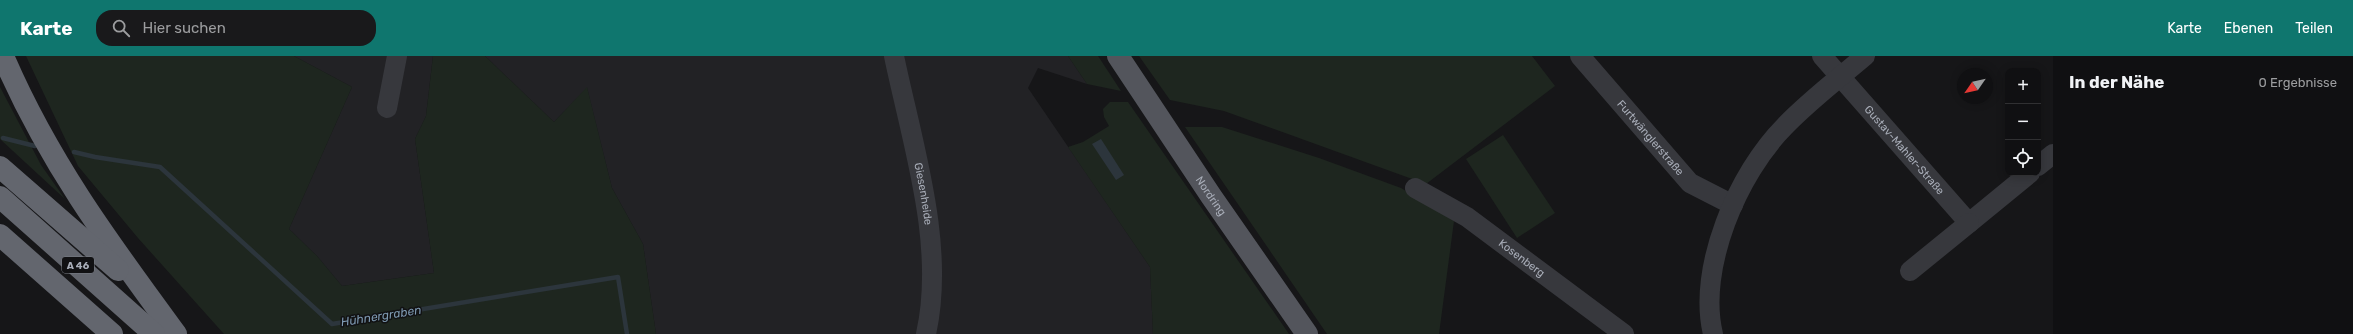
<!DOCTYPE html>
<html lang="de">
<meta charset="utf-8">
<style>
:root{--surface:#101012;--page:#19191b;--text:#f1f3f6;--muted:#9c9d9f;--line:#303032;--accent:#0f766e}
body{margin:0;font-family:Rubik,sans-serif;background:var(--page);color:var(--text)}
.controls{position:absolute;right:12px;top:12px;display:grid;overflow:hidden;border-radius:8px;box-shadow:0 2px 10px #0003}
.controls button{width:36px;height:36px;display:grid;place-items:center;padding:0;border:0;border-bottom:1px solid var(--line);background:var(--surface);color:var(--text);font:20px sans-serif}
.compass{position:absolute;left:1957px;top:12px;width:36px;height:36px;border-radius:50%;background:var(--surface);box-shadow:0 2px 10px #0003;rotate:236deg}
.list{margin:0;padding:0;list-style:none}
h2{display:flex;justify-content:space-between;align-items:center;height:52px;margin:0;padding:0 16px;font-size:17px}
h2 small{font-size:13px;font-weight:400;color:var(--muted)}
.icon{flex:none;width:22px;height:22px;fill:none;stroke:currentColor;stroke-width:2;stroke-linecap:round;stroke-linejoin:round}
.map{position:relative;flex:none;width:2053px;height:278px;overflow:hidden}
header{display:flex;align-items:center;gap:24px;box-sizing:border-box;height:56px;padding:0 20px;background:var(--accent);color:#fff}
header strong{font-size:19px}
nav{display:flex;gap:22px;margin-inline-start:auto;font-size:14px}
.search{width:280px;height:36px;background:var(--page);display:flex;align-items:center;gap:10px;box-sizing:border-box;padding:0 14px;border-radius:16px;color:var(--muted);font-size:15px}
main{display:flex}
aside{flex:1;background:var(--surface)}
.map>svg:first-child{display:block}
.built{fill:#222225}
.green{fill:#1e261f}
.water{fill:#2c353c}
.lines{fill:none;stroke-linecap:round;stroke-linejoin:round}
.stream{stroke:#2c353c;stroke-width:4.5}
.minor{stroke:#37383d;stroke-width:20}
.major{stroke:#53555c;stroke-width:22}
.highway{stroke:#63666e;stroke-width:22}
.labels{text-anchor:middle;stroke-width:3;stroke-linejoin:round;paint-order:stroke}
.shield{fill:#111113;stroke:#7b7e86;stroke-width:1}
.shield-label{font-size:10px;font-weight:bold;fill:#a8adb8}
.street-label{font-size:11px;fill:#a8adb8;stroke:#111113}
.water-label{font-size:12px;font-style:italic;fill:#7f9bb3;stroke:#111113}
</style>
<header>
<strong>Karte</strong>
<div class="search"><svg class="icon" aria-label="search" viewBox="0 0 24 24"><circle cx="10" cy="10" r="6"/><path d="M15 15l6 6"/></svg>Hier suchen</div>
<nav><a>Karte</a><a>Ebenen</a><a>Teilen</a></nav>
</header>
<main>
<div class="map">
<svg width="2053" height="278" viewBox="0 0 2053 278">
<rect width="100%" height="100%" fill="#161618"/>
<g class="built">
<polygon points="294,0 433,0 426,60 415,83 434,217 342,230 317,200 289,173 352,31"/>
<polygon points="485,0 1068,0 1087,28 1038,12 1028,32 1150,211 1153,278 656,278 643,188 612,132 587,32 554,66"/>
</g>
<g class="green">
<polygon points="26,0 294,0 352,31 289,173 317,200 342,230 434,217 415,83 426,60 433,0 485,0 554,66 587,31 612,132 643,188 656,278 224,278 138,182 78,110"/>
<polygon points="1068,0 1098,0 1121,35 1087,28"/>
<polygon points="1139,0 1532,0 1555,30 1426,128 1224,55 1170,44"/>
<polygon points="0,31 41,109 65,143 0,83"/>
<polygon points="1110,46 1128,46 1289,278 1153,278 1150,211 1068,91 1083,86 1109,70 1104,61 1103,53"/>
<polygon points="1185,71 1222,71 1319,102 1401,132 1454,165 1439,278 1327,278"/>
<polygon points="1503,79 1555,157 1517,182 1466,103"/>
</g>
<polygon class="water" points="1101,83 1124,119 1116,124 1092,88"/>
<g class="lines">
<g class="stream">
<polyline points="3,82 35,90"/>
<polyline points="74,96 95,101 160,111 332,268 618,221 627,278"/>
</g>
<g class="minor">
<path id="s1" d="M894,0C912,87 946,189 926,278"/>
<path id="s2" d="M1580,0L1690,127L1733,149"/>
<path id="s3" d="M1822,0L1969,167L2030,117"/>
<polyline points="387,52 397,0"/>
<polyline points="2038,110 2053,98"/>
<path id="s4" d="M1415,132L1467,161L1624,278"/>
<polyline points="1910,215 1969,167"/>
<path d="M1713,278C1697,212 1738,117 1785,70C1809,45 1838,23 1865,0"/>
</g>
<path class="major" id="s5" d="M1118,0L1211,140L1307,278"/>
<g class="highway">
<path d="M3,0C48,105 109,187 176,278"/>
<polyline points="0,111 118,214"/>
<polyline points="0,141 154,278"/>
<polyline points="0,179 112,278"/>
</g>
</g>
<g class="labels">
<rect class="shield" x="62" y="201" width="32" height="16" rx="3"/>
<g class="shield-label">
<text x="78" y="213">A 46</text>
</g>
<g class="street-label">
<text dy="4" stroke="none"><textPath href="#s2" startOffset="108">Furtwänglerstraße</textPath></text>
<text dy="4" stroke="none"><textPath href="#s3" startOffset="125">Gustav-Mahler-Straße</textPath></text>
<text dy="4" stroke="none"><textPath href="#s1" startOffset="141">Giesenheide</textPath></text>
<text dy="4" stroke="none"><textPath href="#s5" startOffset="168">Nordring</textPath></text>
<text dy="4" stroke="none"><textPath href="#s4" startOffset="128">Kosenberg</textPath></text>
</g>
<g class="water-label">
<text transform="translate(381 260) rotate(-9)" y="4">Hühnergraben</text>
</g>
</g>
</svg>
<div class="controls">
<button>+</button>
<button>−</button>
<button><svg class="icon" aria-label="locate" viewBox="0 0 24 24"><circle cx="12" cy="12" r="6"/><path d="M12 2v4M12 18v4M2 12h4M18 12h4"/></svg></button>
</div>
<svg class="compass" viewBox="-18 -18 36 36"><path d="M0-13l5 13h-10z" fill="#e53935"/><path d="M0 13l5-13h-10z" fill="#9c9d9f"/></svg>
</div>
<aside>
<h2>In der Nähe<small>0 Ergebnisse</small></h2>
<ul class="list">
</ul>
</aside>
</main>
